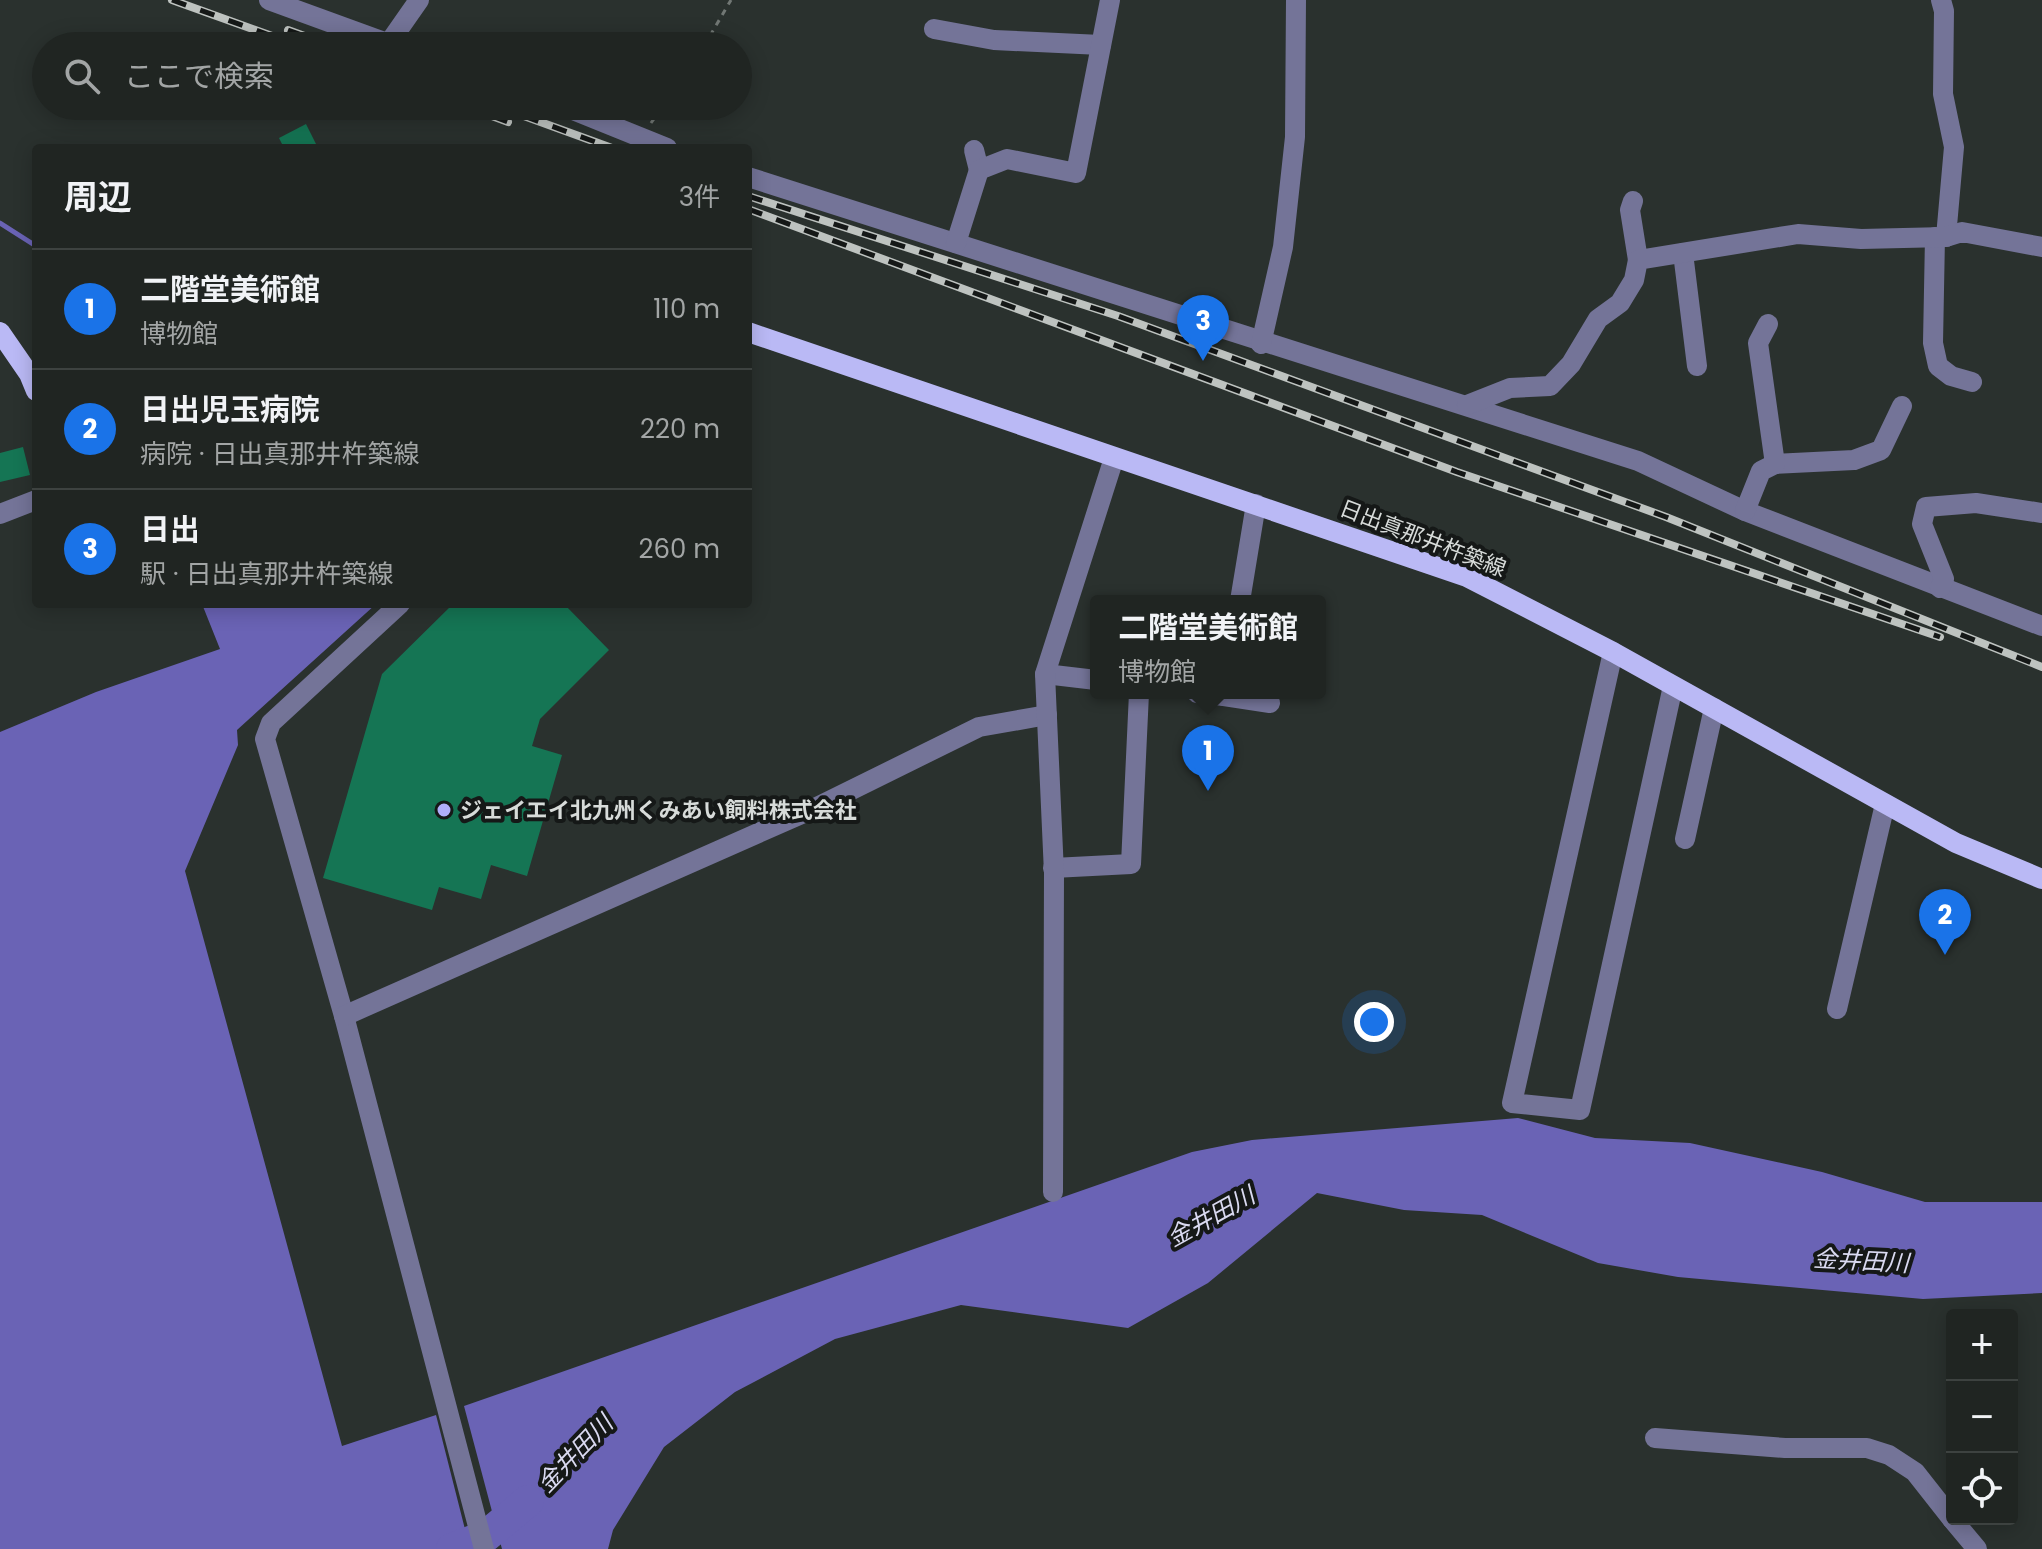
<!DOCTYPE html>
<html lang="ja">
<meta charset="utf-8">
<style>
:root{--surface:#202522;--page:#282d2a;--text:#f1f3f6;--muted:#a2a5a5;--line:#3d4240;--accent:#1a73e8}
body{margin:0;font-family:Poppins,"Noto Sans JP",sans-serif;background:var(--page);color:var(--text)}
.controls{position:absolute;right:24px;bottom:24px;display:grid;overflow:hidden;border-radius:8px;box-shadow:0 4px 20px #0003}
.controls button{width:72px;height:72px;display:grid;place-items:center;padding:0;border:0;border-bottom:2px solid var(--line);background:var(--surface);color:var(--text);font:40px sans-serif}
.you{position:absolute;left:1374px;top:1022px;width:28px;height:28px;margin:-20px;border:6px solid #fff;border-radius:50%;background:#1a73e8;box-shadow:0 0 0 12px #1a73e833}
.badge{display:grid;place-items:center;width:52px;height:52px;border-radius:50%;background:var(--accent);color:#fff;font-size:26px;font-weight:700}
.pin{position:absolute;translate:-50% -66px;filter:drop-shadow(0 2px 4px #0008)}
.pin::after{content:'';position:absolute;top:42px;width:28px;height:24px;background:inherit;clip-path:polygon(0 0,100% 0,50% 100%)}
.popup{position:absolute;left:1090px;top:595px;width:236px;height:104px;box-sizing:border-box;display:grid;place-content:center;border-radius:8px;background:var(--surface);filter:drop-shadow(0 2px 6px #0005);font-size:26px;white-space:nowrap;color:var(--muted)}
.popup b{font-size:30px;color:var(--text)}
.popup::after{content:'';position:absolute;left:50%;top:100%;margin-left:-16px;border:16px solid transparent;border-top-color:var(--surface)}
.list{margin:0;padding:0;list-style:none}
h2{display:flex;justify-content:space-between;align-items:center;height:104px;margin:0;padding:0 32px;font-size:34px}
h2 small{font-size:26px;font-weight:400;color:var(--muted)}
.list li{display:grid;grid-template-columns:52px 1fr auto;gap:24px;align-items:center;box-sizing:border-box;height:120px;padding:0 32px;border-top:2px solid var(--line)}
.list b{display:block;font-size:30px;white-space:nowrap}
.list p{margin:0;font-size:26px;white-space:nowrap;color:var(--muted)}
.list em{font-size:26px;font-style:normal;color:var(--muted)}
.icon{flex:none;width:44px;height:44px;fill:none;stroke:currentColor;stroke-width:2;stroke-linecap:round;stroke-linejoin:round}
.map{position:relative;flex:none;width:2042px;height:1549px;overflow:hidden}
.search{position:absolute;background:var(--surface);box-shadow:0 4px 20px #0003;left:32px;top:32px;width:720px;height:88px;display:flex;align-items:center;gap:20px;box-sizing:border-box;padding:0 28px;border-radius:44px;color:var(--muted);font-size:30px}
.panel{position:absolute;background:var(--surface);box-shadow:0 4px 20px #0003;left:32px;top:144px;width:720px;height:464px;border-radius:8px}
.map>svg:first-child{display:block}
.water{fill:#6a63b5}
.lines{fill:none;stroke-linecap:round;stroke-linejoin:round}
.stream{stroke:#6a63b5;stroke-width:5}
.river{stroke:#6a63b5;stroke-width:32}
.building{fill:#157554}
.path{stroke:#717774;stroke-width:3;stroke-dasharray:6 6;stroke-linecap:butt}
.minor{stroke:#747498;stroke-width:20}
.major{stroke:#bab9f5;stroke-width:20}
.rail-casing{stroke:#bec3c0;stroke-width:8}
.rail{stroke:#151817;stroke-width:5;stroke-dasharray:15;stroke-linecap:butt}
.poi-dot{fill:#b0aefa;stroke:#151817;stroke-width:3}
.labels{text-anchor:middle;stroke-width:8;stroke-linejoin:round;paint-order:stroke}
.street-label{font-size:22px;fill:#d7dbd9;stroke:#151817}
.poi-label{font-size:22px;font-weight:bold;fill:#d7dbd9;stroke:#151817;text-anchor:start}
.water-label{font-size:24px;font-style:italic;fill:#dadaf1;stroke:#151817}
</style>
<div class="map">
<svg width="2042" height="1549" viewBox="0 0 2042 1549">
<rect width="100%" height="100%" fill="#2a312e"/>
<g class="water">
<polygon points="202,604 376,604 237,730 238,745 185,871 342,1446 436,1415 470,1549 0,1549 0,732 96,692 220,649"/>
<polygon points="1518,1118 1595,1138 1690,1143 1822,1172 1925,1202 2042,1202 2042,1293 1923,1299 1678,1277 1598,1263 1482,1215 1404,1210 1317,1193 1208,1283 1128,1328 961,1305 835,1339 735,1392 664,1447 613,1530 608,1549 502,1549 464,1406 1192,1152 1252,1140"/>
</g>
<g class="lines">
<polyline class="stream" points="0,223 36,246"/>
<polyline class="river" points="452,1549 486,1536 528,1501"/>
</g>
<g class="building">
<polygon points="306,124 318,148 284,148 279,138"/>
<polygon points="23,447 30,475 0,482 0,453"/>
<polygon points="453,604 564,604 609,650 540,719 532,746 562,755 527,876 491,865 481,899 439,887 432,910 323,878 382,674"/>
</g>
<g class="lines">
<g class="path">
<polyline points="704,46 731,0"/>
<polyline points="651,123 663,106"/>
</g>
<g class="minor">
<polyline points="269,0 395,46"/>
<polyline points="1941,0 1944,11 1943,94 1954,147 1946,237"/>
<polyline points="934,29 994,40 1101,45"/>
<polyline points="389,43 419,0"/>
<polyline points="563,106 667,148"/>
<polyline points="974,150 979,170"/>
<polyline points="748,177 1638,461 1745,511 2042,626"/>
<polyline points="1633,201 1630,210 1638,260"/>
<polyline points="1935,237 1933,343 1938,366 1951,376 1972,382"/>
<polyline points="956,243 979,170 1007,159 1076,173 1110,0"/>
<polyline points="1683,253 1697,366"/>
<polyline points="1261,344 1283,247 1295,137 1296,0"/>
<polyline points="1467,405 1510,388 1550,386 1571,364 1598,319 1620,303 1634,280 1638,260 1798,234 1861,239 1946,237 1962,232 2042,247"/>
<polyline points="1775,464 1854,460 1881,450 1902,406"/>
<polyline points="1745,511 1761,471 1775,464 1758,343 1768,324"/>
<polyline points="0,514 36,500"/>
<polyline points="1940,588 1944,579 1922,524 1926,507 1976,503 2042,513"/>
<polyline points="1240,601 1256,504"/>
<polyline points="400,604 271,723 265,739 344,1016 484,1549"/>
<polyline points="1613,652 1512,1103 1580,1110 1673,686"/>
<polyline points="1045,674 1096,680"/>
<polyline points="1197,693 1224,696"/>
<polyline points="1224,693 1224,696 1270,703"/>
<polyline points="1685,839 1714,708"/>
<polyline points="1053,868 1131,864 1139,693"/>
<polyline points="1837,1009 1885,804"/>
<polyline points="344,1016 815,808 979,727 1047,715"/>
<polyline points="1053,1192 1054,873 1045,674 1114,458"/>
<polyline points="1655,1438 1785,1448 1867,1448 1889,1455 1915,1472 1952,1519"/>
<polyline points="1952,1519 1977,1549"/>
</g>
<g class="major">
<polyline points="0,332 29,374 36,391"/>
<polyline points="748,332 1467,577 1613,652 1956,843 2042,879"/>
</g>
<defs>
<g id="rail">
<polyline points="172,0 300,46"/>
<polyline points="288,30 332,46"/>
<polyline points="465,106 508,122"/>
<polyline points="496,106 612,148"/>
<polyline points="748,196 1118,316 1666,517 2042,667"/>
<polyline points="748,209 1457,472 1940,637"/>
</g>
</defs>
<use href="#rail" class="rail-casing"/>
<use href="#rail" class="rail"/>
</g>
<circle class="poi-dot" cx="444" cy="810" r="8"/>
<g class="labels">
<g class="street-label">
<text transform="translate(1423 538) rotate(21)" y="8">日出真那井杵築線</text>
</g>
<g class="poi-label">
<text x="460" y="818">ジェイエイ北九州くみあい飼料株式会社</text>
</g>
<g class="water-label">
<text transform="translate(1211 1217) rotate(-29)" y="8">金井田川</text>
<text transform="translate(1861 1261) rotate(3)" y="8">金井田川</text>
<text transform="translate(575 1454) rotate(-46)" y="8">金井田川</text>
</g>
</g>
</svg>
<div class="controls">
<button>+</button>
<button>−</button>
<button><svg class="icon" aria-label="locate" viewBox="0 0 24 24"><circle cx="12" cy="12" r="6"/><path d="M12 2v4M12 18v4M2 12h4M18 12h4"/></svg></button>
</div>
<div class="you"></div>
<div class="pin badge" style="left:1208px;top:791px">1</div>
<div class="popup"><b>二階堂美術館</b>博物館</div>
<div class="pin badge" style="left:1945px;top:955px">2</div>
<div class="pin badge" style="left:1203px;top:361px">3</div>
<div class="search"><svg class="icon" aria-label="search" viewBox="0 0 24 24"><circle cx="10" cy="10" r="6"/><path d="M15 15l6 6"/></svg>ここで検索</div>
<section class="panel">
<h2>周辺<small>3件</small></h2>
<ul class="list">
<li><span class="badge">1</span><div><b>二階堂美術館</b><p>博物館</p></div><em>110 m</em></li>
<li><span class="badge">2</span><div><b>日出児玉病院</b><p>病院 · 日出真那井杵築線</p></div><em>220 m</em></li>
<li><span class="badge">3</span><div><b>日出</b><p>駅 · 日出真那井杵築線</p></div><em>260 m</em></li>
</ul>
</section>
</div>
